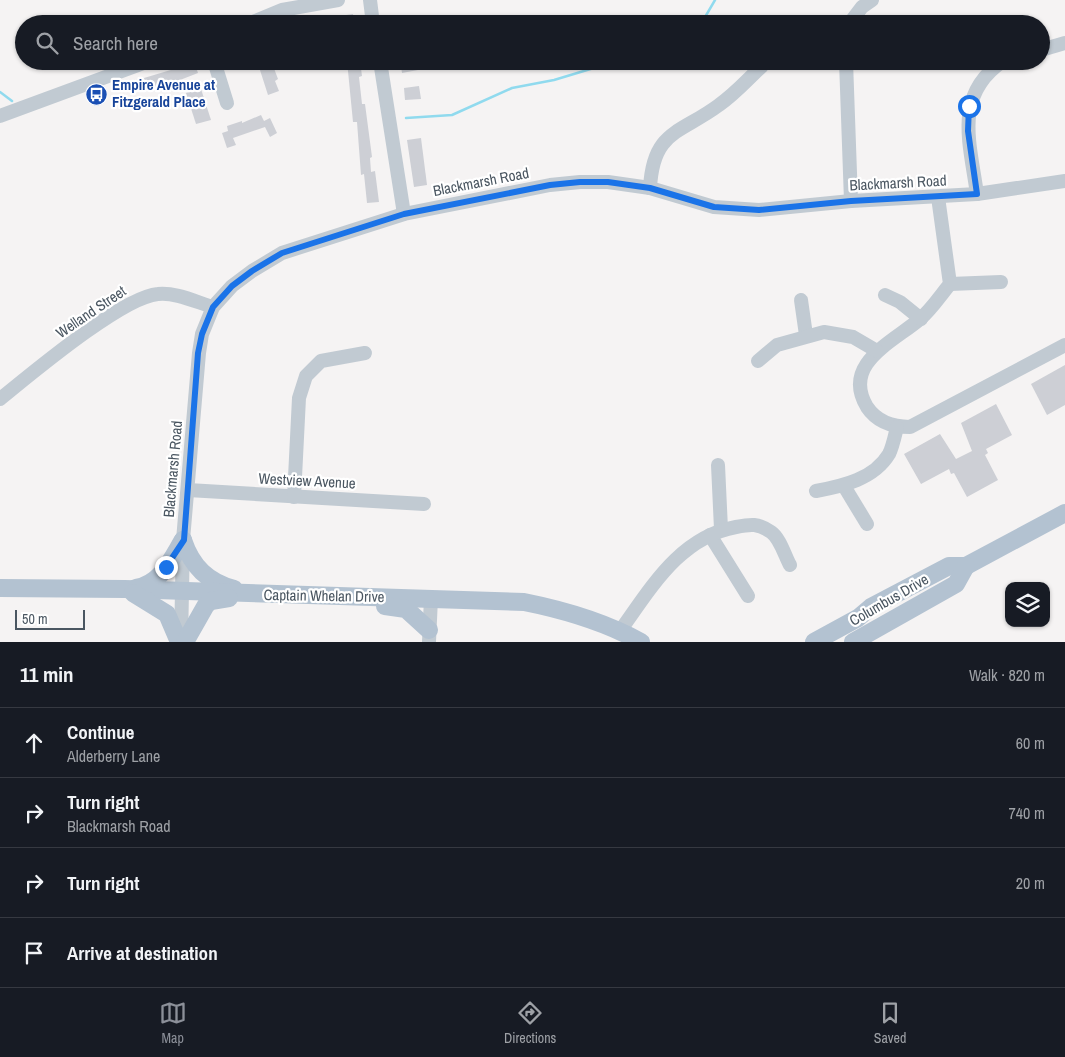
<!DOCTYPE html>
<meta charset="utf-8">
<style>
:root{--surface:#171b24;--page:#242831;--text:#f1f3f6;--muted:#9ea1a6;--line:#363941;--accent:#8c9099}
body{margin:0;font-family:"Archivo Narrow",sans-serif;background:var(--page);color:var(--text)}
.controls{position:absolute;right:15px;bottom:15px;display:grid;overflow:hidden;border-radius:10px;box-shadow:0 1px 4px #0004}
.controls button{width:45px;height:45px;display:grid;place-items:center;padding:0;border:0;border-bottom:1px solid var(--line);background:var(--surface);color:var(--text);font:25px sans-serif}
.scale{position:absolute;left:15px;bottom:12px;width:70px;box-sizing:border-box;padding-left:5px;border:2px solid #4a5661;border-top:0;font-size:14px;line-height:18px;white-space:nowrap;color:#4a5661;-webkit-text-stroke:4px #fff;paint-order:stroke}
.stop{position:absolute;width:15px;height:15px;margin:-11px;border:4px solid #1a73e8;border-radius:50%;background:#fff}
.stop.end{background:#1a73e8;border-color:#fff;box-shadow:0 1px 5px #0008}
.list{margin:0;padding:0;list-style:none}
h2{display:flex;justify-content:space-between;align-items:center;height:65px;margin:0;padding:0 20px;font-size:21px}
h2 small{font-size:16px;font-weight:400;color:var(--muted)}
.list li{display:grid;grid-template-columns:32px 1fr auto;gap:15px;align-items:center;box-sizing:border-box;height:70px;padding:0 20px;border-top:1px solid var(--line)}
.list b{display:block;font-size:19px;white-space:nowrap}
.list p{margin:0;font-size:16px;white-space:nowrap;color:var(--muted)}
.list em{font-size:16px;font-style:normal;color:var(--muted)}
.icon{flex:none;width:28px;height:28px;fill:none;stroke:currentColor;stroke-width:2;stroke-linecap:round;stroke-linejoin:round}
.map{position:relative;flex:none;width:1065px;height:642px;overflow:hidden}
.search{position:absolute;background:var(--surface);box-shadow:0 1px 4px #0004;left:15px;right:15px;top:15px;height:55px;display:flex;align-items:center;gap:12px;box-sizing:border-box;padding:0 18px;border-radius:28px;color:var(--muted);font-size:19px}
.sheet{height:345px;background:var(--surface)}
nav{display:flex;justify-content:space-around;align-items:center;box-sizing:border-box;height:70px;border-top:1px solid var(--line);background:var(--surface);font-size:14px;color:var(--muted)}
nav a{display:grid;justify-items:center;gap:2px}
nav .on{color:var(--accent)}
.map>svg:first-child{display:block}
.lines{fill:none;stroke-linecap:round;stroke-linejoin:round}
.stream{stroke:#90daee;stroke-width:2.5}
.building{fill:#cdcfd5}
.minor{stroke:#c1cad2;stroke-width:14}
.major{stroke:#b3c2d1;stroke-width:18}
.route{stroke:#1a73e8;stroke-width:6}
.labels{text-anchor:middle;stroke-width:4.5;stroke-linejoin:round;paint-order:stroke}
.transit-label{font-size:15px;font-weight:bold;fill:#164399;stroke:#fff;text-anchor:start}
.street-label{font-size:15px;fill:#4a5661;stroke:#fff}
</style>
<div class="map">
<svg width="1065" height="642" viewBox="0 0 1065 642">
<rect width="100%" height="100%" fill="#f5f3f3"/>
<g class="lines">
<g class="stream">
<polyline points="701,24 715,0"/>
<polyline points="0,92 12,101"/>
<polyline points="406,118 452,115 512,88 554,80 617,61"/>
</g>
</g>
<g class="building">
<polygon points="353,14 354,24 340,24 339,16"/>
<polygon points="309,15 312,24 287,24 287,23"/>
<polygon points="412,15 413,24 382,24 381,19"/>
<polygon points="194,61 198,73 162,87 159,85 148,90 144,78 174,69 173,65 180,63 182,65"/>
<polygon points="347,61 360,61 362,76 359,77 362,104 365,104 372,157 370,158 371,172 375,171 379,202 367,203 364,174 361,175 357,122 353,122"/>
<polygon points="400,61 417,61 418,70 402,73"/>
<polygon points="272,63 278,79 275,81 279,91 268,95 259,67"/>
<polygon points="419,86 421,99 405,100 404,88"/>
<polygon points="201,89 211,120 196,124 186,93"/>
<polygon points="261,115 264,121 270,118 277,133 270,137 265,127 233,138 236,145 227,148 222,133 228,131 227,126 242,121 242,123"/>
<polygon points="421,138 427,185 414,187 407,140"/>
<polygon points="1065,365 1065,405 1047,415 1031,384"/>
<polygon points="996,404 1012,435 986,449 988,453 985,455 998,480 967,497 954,473 951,474 949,469 921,484 904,454 940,434 956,459 972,451 961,423"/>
</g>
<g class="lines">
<g class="minor">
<polyline points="370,0 373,24"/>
<polyline points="248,24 282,10 338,0"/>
<polyline points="849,24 862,7 872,0"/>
<polyline points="1041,50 1065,43"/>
<polyline points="214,61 227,103"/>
<polyline points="380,61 404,214"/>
<polyline points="846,61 851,201"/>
<polyline points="0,116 149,61"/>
<path d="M650,188C653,130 680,134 719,105C735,94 748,79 762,66"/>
<path d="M977,194C970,143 953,95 1003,61"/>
<path d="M938,197L950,284C940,296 931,310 920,319C893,342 841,364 867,407C877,422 894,427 910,427L1065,345"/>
<polyline points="950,284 1001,282"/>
<polyline points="885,295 900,302 921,319"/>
<polyline points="801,300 806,335"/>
<polyline points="758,361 777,345 824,332 853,337 877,351"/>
<path d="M0,399C31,374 122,297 158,294C175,292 196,302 213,307"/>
<polyline points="718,465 721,529"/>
<polyline points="844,486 867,524"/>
<polyline points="188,490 424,504"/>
<path d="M816,491C843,486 874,479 889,454C893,446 895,435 897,427"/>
<polyline points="294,497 299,398 306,376 321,361 365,353"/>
<polyline points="710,535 748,596"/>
<path d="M620,631C651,588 680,537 736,527C751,524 758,523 771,532C780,538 785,556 790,565"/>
<polyline points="181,642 183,540 199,353 202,334 213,307 232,286 252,271 282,253 404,214 550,185 580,182 608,182 650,188 714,207 759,210 851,201 977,194 1065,181"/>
<polyline points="429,642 431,598"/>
</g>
<g class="major">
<path d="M183,540C192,567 208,582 234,589"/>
<path d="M0,588L125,589L524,602C564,610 605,622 641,642"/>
<path d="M136,588C161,584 171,560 183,540"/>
<polyline points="133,593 167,614 179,642"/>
<polyline points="385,606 406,609 429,630"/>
<polyline points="185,642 206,605 211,601 229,598"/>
<polyline points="814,642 858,618 871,607 949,566 966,566 1065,513"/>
<polyline points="853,642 956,584 966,566"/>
</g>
</g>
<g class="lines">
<polyline class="route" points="166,567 184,540 198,353 202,334 213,307 232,286 252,271 282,253 404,214 550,185 580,182 608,182 650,188 714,207 759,210 851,201 977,194 968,131 969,106"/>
</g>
<defs>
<symbol id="bus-disc" viewBox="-11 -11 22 22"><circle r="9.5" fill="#1a4fb4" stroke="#fff"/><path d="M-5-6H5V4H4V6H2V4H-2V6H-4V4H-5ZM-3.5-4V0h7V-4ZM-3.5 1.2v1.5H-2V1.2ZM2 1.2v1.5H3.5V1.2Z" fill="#fff"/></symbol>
</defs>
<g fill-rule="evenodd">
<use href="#bus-disc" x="84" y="82" width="25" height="25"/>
</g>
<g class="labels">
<g class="transit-label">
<text x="112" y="90">Empire Avenue at<tspan x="112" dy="17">Fitzgerald Place</tspan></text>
</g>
<g class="street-label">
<text transform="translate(481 182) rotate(-11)" y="5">Blackmarsh Road</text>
<text transform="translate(898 183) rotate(-3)" y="5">Blackmarsh Road</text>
<text transform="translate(91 312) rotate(-34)" y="5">Welland Street</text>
<text transform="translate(173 469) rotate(-85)" y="5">Blackmarsh Road</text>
<text transform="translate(307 481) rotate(3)" y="5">Westview Avenue</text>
<text transform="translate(324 596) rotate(1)" y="5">Captain Whelan Drive</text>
<text transform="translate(889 600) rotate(-30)" y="5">Columbus Drive</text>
</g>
</g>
</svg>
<div class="controls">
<button><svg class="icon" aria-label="layers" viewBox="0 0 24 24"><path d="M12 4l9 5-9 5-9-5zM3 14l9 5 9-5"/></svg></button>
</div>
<div class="scale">50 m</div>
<div class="stop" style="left:969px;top:106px"></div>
<div class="stop end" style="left:166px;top:567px"></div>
<div class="search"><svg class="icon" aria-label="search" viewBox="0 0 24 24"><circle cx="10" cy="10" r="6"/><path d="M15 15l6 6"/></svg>Search here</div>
</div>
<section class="sheet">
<h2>11 min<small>Walk · 820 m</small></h2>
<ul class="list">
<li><svg class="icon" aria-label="ahead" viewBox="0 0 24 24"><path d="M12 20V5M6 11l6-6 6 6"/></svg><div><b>Continue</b><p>Alderberry Lane</p></div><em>60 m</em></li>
<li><svg class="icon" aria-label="right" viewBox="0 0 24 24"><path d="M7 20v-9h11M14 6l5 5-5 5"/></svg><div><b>Turn right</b><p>Blackmarsh Road</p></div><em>740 m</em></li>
<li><svg class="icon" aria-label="right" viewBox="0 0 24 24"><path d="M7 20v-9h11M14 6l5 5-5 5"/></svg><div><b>Turn right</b></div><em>20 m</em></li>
<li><svg class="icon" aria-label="arrive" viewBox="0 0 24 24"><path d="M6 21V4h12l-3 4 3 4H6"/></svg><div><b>Arrive at destination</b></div></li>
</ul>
</section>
<nav>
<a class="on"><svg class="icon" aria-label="map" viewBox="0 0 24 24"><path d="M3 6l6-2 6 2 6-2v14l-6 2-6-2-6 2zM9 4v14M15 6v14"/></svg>Map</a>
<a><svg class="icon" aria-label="directions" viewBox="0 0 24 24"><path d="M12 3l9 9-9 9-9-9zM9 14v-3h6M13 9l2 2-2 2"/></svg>Directions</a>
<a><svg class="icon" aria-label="saved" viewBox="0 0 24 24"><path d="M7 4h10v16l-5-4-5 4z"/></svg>Saved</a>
</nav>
